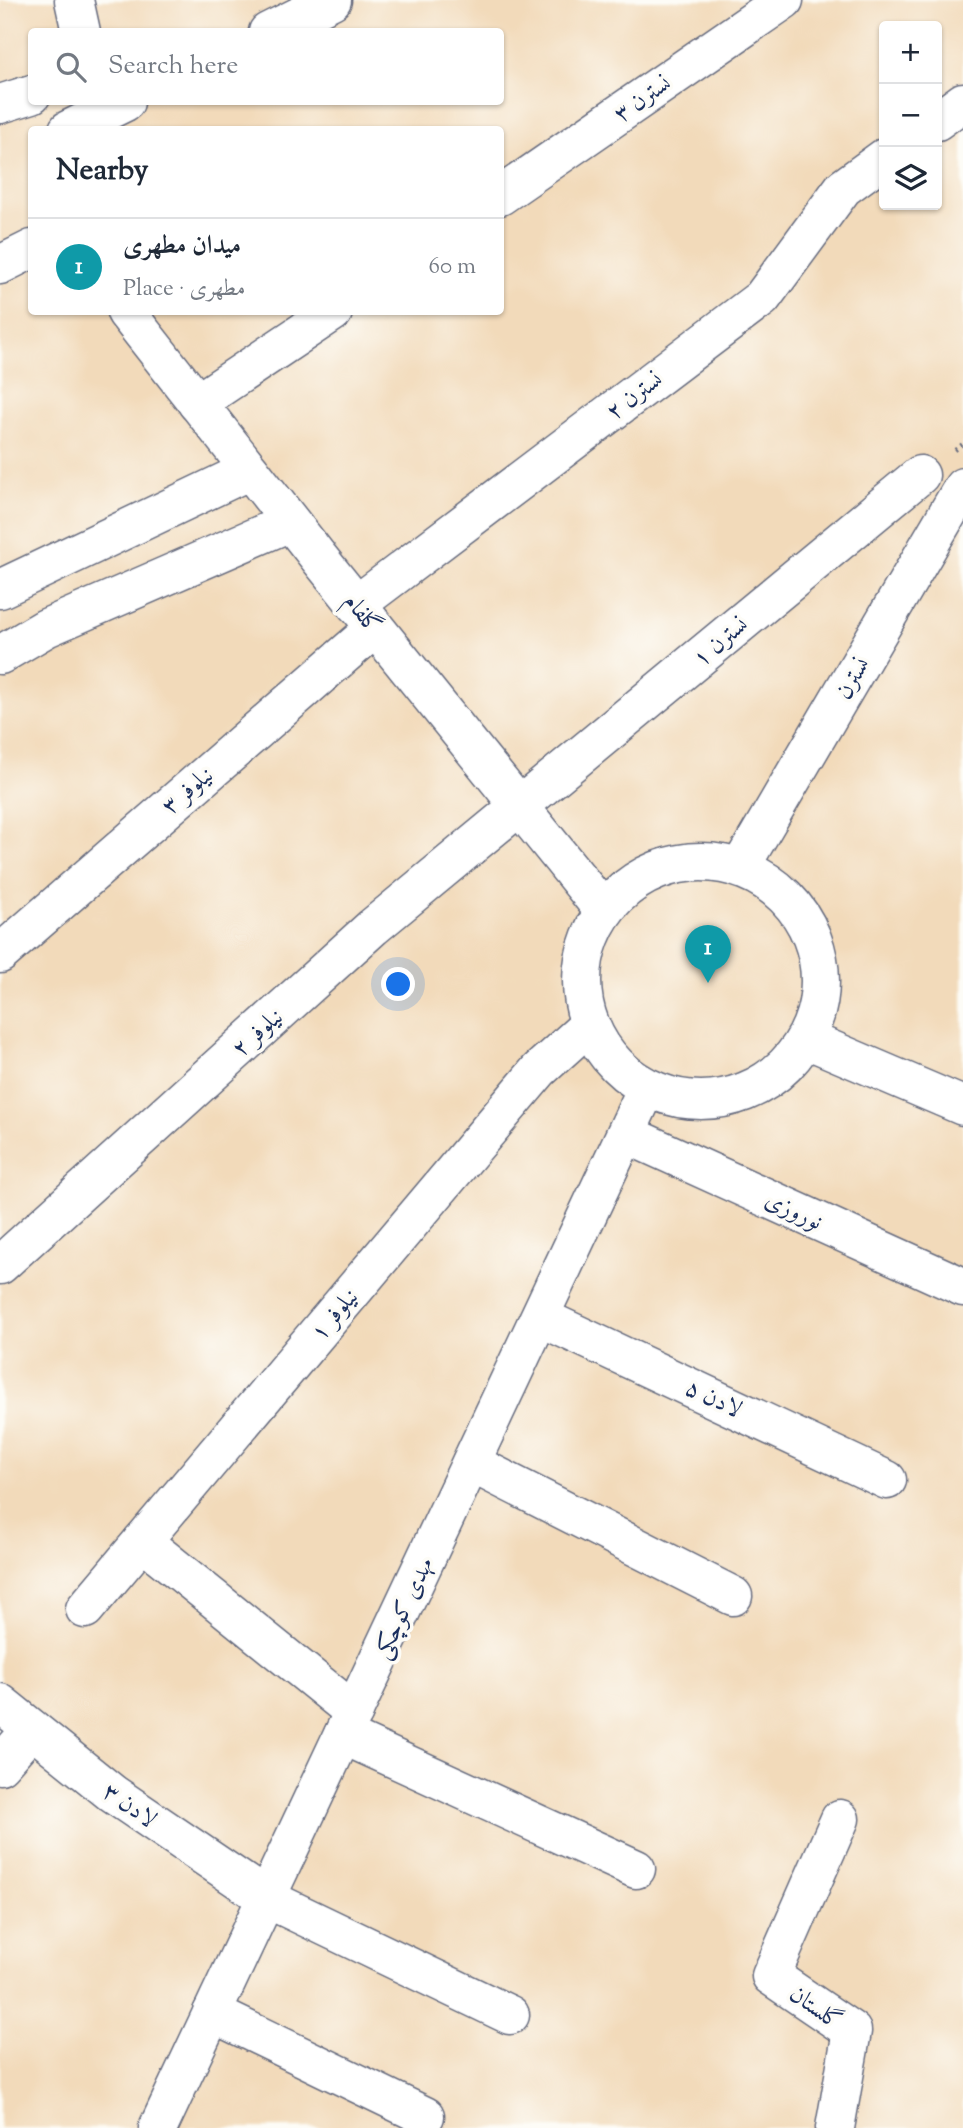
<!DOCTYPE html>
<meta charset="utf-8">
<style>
:root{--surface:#fff;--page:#f2f2f3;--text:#1f2937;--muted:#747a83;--line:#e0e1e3;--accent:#d93025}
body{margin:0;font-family:"Sorts Mill Goudy",Amiri,serif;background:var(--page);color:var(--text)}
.controls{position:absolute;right:21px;top:21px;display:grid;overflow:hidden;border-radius:7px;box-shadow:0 2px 5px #0004}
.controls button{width:63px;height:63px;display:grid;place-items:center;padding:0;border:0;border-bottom:2px solid var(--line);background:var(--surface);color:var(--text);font:35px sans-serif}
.you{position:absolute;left:399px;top:985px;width:24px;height:24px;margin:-18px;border:5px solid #fff;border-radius:50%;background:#1a73e8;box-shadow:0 0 0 10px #1a73e833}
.badge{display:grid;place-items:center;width:46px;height:46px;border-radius:50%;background:var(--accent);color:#fff;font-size:23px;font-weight:700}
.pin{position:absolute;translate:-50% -58px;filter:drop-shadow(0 2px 4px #0008)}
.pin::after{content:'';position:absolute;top:37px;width:24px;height:21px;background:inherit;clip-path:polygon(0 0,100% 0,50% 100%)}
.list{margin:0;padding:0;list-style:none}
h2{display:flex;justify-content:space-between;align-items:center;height:91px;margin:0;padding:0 28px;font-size:30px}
h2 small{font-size:23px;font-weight:400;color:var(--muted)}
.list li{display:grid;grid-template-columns:46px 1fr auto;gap:21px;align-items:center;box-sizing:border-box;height:98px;padding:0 28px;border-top:2px solid var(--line)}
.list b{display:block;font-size:26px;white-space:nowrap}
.list p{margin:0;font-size:23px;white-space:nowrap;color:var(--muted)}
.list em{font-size:23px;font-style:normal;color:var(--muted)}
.icon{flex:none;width:38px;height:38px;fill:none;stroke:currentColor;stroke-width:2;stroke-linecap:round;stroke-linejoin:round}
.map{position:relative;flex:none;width:963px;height:2128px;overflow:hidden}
.search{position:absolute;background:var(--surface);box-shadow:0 2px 5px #0004;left:28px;top:28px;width:476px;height:77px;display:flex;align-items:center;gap:18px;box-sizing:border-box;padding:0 24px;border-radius:7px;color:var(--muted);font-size:26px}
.panel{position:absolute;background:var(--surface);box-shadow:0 2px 5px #0004;left:28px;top:126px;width:476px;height:189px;border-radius:7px}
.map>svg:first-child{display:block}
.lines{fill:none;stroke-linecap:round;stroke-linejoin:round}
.minor-casing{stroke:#666b7e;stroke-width:41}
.path{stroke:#666b7e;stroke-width:4.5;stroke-dasharray:2 5;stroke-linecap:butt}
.minor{stroke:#fff;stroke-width:38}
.labels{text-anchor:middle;stroke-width:7;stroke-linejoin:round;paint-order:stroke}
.street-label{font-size:24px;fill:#1b2f5e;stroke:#fdfcf7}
</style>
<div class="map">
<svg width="963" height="2128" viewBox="0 0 963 2128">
<rect width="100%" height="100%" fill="#fdfcf7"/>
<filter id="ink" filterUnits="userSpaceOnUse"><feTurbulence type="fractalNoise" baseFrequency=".0143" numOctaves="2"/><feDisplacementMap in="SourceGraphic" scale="14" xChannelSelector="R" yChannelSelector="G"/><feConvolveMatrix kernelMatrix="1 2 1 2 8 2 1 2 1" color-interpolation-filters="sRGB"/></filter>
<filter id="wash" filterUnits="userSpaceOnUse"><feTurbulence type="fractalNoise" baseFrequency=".00686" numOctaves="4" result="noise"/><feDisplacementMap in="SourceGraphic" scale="28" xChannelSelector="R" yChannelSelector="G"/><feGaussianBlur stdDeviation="1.57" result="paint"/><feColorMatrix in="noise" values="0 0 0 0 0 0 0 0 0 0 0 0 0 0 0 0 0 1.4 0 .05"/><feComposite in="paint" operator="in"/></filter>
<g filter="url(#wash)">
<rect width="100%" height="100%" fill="#f2daba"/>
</g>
<g filter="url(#ink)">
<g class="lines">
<defs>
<g id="minor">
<polyline points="74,0 81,32"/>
<polyline points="268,32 332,0"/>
<polyline points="0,104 32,94"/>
<polyline points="937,121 963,102"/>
<polyline points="68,130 125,102"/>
<polyline points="500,196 784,0"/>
<polyline points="0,265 32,249"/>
<polyline points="126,312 319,558 604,911"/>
<polyline points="197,403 333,312"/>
<polyline points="0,589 250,470"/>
<polyline points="356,605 762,298 843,188 884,158"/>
<polyline points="0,655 46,628 290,522"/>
<circle cx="701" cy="981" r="119"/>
<polyline points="740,868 963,487"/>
<polyline points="0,954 375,628"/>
<polyline points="806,1039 963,1106"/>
<polyline points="626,1134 963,1287"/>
<polyline points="0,1265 373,927 920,475"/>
<polyline points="540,1317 887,1480"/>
<polyline points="471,1463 733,1596"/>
<polyline points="142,1541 354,1712"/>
<polyline points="85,1609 539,1070 589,1025"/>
<polyline points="0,1703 113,1794 266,1898 510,2015"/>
<polyline points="343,1735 636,1869"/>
<polyline points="0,1765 32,1729"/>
<polyline points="212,2013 425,2116"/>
<polyline points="158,2128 647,1088"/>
<polyline points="835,2128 852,2031 771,1976 840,1819"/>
</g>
</defs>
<use href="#minor" class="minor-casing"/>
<polyline class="path" points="955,450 963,444"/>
<use href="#minor" class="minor"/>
</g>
</g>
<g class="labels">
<g class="street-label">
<text transform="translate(642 98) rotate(-35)" y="8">نسترن ۳</text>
<text transform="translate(634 395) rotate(-37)" y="8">نسترن ۲</text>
<text transform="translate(363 613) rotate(51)" y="8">گلفام</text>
<text transform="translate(720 641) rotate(-40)" y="8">نسترن ۱</text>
<text transform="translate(852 678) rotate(-60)" y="8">نسترن</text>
<text transform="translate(187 790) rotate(-41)" y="8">نیلوفر ۳</text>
<text transform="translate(257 1032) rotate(-42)" y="8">نیلوفر ۲</text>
<text transform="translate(794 1210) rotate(25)" y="8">نوروزی</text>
<text transform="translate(334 1314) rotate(-50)" y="8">نیلوفر ۱</text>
<text transform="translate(714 1398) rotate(25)" y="8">لادن ۵</text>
<text transform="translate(403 1608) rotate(-65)" y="8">مهدی کوچکی</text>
<text transform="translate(130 1805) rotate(35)" y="8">لادن ۳</text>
<text transform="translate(816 2007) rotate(35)" y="8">گلستان</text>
</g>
</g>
</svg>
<div class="controls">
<button>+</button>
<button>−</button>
<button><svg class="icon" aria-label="layers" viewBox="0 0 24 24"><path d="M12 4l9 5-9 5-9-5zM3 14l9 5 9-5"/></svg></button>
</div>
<div class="you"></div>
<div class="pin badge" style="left:708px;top:983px;background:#0f9aa8">1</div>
<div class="search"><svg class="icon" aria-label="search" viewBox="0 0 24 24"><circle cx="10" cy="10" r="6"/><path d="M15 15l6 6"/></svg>Search here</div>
<section class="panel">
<h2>Nearby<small></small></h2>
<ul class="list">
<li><span class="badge" style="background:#0f9aa8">1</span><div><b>میدان مطهری</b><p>Place · مطهری</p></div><em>60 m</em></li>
</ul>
</section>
</div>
